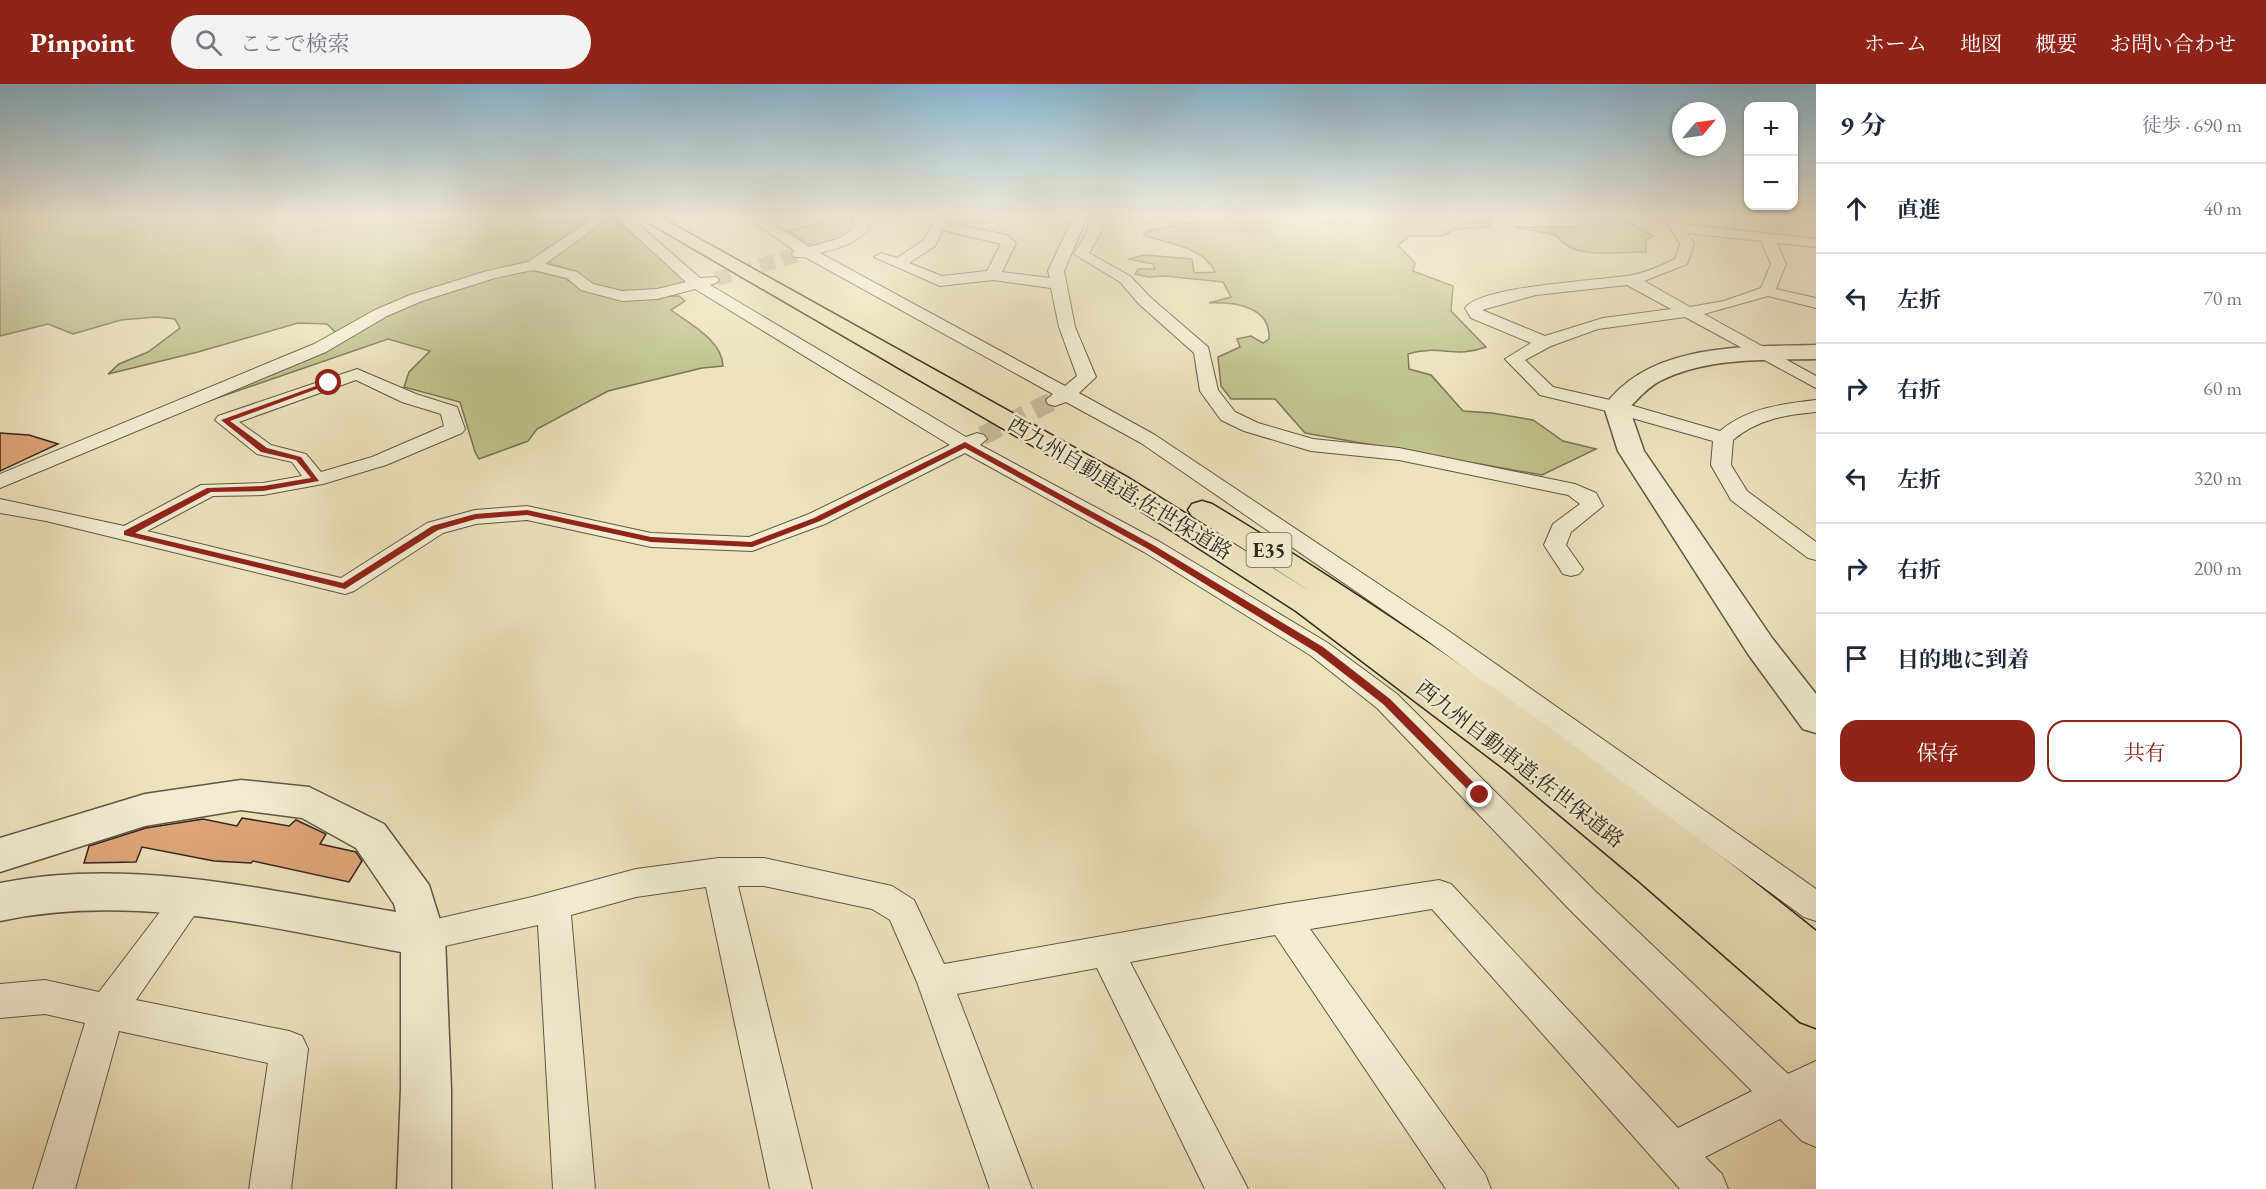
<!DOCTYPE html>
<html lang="ja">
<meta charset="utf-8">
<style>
:root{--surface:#fff;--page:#f2f2f3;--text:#1f2937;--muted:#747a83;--line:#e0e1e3;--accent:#8f2418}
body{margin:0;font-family:"EB Garamond","Noto Serif JP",serif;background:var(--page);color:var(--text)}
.controls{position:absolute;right:18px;top:18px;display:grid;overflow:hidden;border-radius:12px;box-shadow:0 2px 4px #0004}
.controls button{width:54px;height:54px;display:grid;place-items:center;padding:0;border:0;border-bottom:2px solid var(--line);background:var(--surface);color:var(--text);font:30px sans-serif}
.compass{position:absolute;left:1672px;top:18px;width:54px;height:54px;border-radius:50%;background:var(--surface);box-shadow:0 2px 4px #0004;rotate:61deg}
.stop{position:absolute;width:18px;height:18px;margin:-14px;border:4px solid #8f2418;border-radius:50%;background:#fff}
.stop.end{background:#8f2418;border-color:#fff;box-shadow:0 2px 6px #0008}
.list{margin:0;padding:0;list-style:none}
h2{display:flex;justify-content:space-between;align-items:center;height:78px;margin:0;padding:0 24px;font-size:26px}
h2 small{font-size:20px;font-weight:400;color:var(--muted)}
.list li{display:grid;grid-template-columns:39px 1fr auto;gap:18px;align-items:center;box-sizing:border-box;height:90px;padding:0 24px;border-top:2px solid var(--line)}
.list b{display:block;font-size:22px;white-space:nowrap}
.list em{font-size:20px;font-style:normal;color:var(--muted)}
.actions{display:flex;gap:12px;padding:18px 24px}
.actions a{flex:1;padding:14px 0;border:2px solid var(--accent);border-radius:18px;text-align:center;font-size:21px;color:var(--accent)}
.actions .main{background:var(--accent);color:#fff}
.icon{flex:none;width:33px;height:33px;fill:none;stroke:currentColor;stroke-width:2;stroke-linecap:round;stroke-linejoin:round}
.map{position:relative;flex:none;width:1816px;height:1105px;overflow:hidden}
header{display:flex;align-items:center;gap:36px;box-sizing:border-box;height:84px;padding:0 30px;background:var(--accent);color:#fff}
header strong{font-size:28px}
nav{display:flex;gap:33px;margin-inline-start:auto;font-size:21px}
.search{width:420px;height:54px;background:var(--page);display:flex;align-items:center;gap:15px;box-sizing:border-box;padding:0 21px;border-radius:33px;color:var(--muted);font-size:22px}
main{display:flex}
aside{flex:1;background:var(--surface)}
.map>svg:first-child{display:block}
.green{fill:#bec28c;stroke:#787454;stroke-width:1.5}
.building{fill:#dea57a;stroke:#32271b;stroke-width:1.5}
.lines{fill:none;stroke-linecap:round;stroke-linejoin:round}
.minor-tunnel-far1{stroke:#c8bd9b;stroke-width:15;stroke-dasharray:15 8;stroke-linecap:butt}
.minor-tunnel{stroke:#c8bd9b;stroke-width:19;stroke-dasharray:19 10;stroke-linecap:butt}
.minor-casing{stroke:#615643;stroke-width:2}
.tertiary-casing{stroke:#615643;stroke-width:3}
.motorway-casing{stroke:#32271b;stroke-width:3}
.minor{fill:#f3ecd3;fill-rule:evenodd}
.tertiary{fill:#f3ecd3;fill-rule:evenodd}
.motorway{fill:#ede2bb;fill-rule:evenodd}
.route{fill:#8f2418}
.labels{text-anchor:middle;stroke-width:5;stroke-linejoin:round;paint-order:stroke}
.shield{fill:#f3ecd3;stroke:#6c6252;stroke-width:1.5}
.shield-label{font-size:20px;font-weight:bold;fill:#32271b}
.street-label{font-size:21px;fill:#32271b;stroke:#f3ecd3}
</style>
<header>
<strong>Pinpoint</strong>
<div class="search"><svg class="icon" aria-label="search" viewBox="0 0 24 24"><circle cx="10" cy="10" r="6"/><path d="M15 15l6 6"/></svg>ここで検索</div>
<nav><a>ホーム</a><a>地図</a><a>概要</a><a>お問い合わせ</a></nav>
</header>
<main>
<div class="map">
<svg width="1816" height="1105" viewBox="0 0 1816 1105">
<rect width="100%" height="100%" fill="#ede2bb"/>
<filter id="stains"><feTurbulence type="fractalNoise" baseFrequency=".00333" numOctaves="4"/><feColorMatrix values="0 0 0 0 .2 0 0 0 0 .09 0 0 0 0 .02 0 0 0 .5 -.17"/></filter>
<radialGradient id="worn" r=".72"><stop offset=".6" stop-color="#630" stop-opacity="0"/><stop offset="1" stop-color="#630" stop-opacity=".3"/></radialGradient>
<g class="green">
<path d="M0,133H384L425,137L437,133H594L540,169L534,187L564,194L586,207L628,214L679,212L685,217L671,226C690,240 722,256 723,282L702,284L608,307L537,345L528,357L479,375L475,368L460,318L404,303L409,288L430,267L388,255L191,323L344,257L327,240L298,239L198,268L108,290L119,280L148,268L180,244L175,235L156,233L121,236L73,250L48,240L0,252Z"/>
<path d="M827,133H849L856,142C850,154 822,166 809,160C802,157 795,151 788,147L821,139L817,135Z"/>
<path d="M1218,133L1239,136L1307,133H1492L1490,143L1455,145L1444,152H1410L1398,161L1415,179L1413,187L1453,202L1451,227L1486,263C1456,275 1439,260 1408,270L1409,285L1431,291L1463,327L1492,329L1533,336L1563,357L1596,365L1542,391L1305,349L1275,315H1231L1221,302L1218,273L1240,263L1237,255L1251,252L1263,259L1269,255C1271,222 1234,218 1209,219L1231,213L1223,198L1165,192L1148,193L1135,190L1138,185H1155L1153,180L1128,175L1145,171L1192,175L1194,189L1215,188C1203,162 1168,160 1143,151L1149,146L1175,142L1171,138L1193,139L1195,134Z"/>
<path d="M1566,133H1619L1653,152L1646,155V168C1619,167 1575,178 1556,151L1514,143H1578L1577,138Z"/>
<path d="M613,134L690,198L649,208L624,210L596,202L574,187L548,179C566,165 590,137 613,134Z"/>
</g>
<g class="building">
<polygon points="0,349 29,351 58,360 0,387"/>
<polygon points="242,734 289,742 296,736 326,750 320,760 356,768 362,777 349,798 253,777 251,779 214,777 142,763 136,778 84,779 89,762 146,744 203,735 237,742"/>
</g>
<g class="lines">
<polyline class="minor-tunnel-far1" points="716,195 796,171"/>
<polyline class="minor-tunnel" points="982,352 1055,316"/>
<defs>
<g id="minor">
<path d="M595,133H610L545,180L577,188L593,200L622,207L657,205L686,198L615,133H630L700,194L716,193L719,196L716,199L710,201L966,353L977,349L984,351L987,355L980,361L1160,458L1328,559L1397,610L1594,806L1788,990L1816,977V1063L1802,1057L1780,1035L1705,1073L1722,1090L1728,1105H1680L1432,825L1310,845L1485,1090L1491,1105H1446L1275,851L1130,878L1248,1105H1205L1097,884L957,910L1032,1105H990L917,898L890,836L872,825L764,802H738L812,1105H770L706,803L636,813L571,831L595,1105H553L538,841L423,867L411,863L406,852L411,841L532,813L636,785L719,774H764L892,802L914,816L944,880L1283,820L1439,796L1451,800L1678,1044L1752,1007L1570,826L1377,624L1310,571L1144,468L965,369L825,440L752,467L651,463L527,436L476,440L443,449L354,507L345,510L46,437L0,429V415L124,442L201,401L263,399L302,392L292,378L257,370L215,336L218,332L357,285L416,310L457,323L465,345L462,349L386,381L323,400L263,411L213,412L147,447L341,494L427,439L475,426L527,422L651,449L749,453L809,430L950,361L695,205L657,215L622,217L581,206L567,194L533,186L495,194L422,217L387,232L326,268L0,404V390L314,260L375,226L410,211L487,187L528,178ZM356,296L402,318L441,330L444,342L372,373L321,388L306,370L271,361L239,338Z"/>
<path d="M747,133H763L809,163L838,155L856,143L852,133H866L870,143C857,160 839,164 820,169L1065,302L1077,292L1059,243L1051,204L993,196L940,202L874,173L881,169L897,174L924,156L932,141L928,133H942L944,138L1007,151L1016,159L1002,188L1050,194L1048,187L1073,133H1087L1064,187L1075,243L1096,293L1079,309L1155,351L1443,543L1816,805V837L1804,833L1425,555L1141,359L1066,318L1055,322L1048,320L1046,316L1053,310L805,173H794L792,170L795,167ZM943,146L1001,160L987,187L942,192L909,179L935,162Z"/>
<polygon points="1091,133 1105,133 1100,150 1089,169 1130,192 1151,214 1208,263 1218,306 1235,328 1258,339 1313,355 1399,364 1575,400 1596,409 1603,422 1571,448 1566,461 1583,485 1579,490 1571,492 1563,490 1544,461 1553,440 1580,420 1568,411 1399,376 1311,367 1244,347 1221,336 1200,307 1194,269 1139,220 1120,198 1074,170 1086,150"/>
<path d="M1663,133H1677L1681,140L1816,155V163L1777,159L1786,180L1776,205L1816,214V224L1768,212L1704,230L1816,292V304L1685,233L1598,245L1551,262L1525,276L1553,303L1623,319L1720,347C1747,324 1782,320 1816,316V328C1785,331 1758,335 1733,356L1731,381L1747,407L1816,458V476L1808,474L1731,416L1711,381L1713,357L1611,328L1540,311L1505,275L1531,259L1471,234L1465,224C1483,201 1600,197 1632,191C1647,188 1661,182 1675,175L1680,160ZM1687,149L1761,157L1771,180L1761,204L1724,217L1690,223L1644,197L1687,180L1694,160ZM1627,201L1671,225L1603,234L1545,252L1482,226L1536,211Z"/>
<polygon points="1791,133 1816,133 1816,138 1798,137"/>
<polygon points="191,799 203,803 207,813 136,916 289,947 302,952 308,965 291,1105 249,1105 268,979 119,947 75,1105 33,1105 85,939 45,930 0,934 0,900 45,896 99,908 179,803"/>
</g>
<g id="tertiary">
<path d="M1816,261V275C1765,276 1707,273 1660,297C1648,303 1638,315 1629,324L1644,367L1772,554L1816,610V649L1803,645L1748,570L1618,367L1604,323C1649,258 1746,263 1816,261Z"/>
<path d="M241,696L309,703L384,740L429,801L445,852L451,1005V1105H397L401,1005V868C270,844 133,808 0,837V799C131,773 266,806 396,828L394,820L356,764L302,734L241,726L145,742L0,788V754L145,710Z"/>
</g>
<path id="motorway" d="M639,133H660L1127,393L1313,509L1192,432L1188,426L1192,420L1202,417L1212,420C1424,548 1623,692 1816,847V944L1800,938L1640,798L1507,687L1296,527L1107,405Z"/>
</defs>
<use href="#minor" class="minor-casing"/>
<use href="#tertiary" class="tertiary-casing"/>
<use href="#motorway" class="motorway-casing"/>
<use href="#minor" class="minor"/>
<use href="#tertiary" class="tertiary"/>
<use href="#motorway" class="motorway"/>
</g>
<linearGradient id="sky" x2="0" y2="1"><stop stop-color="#89b8d4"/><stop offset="0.46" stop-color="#f7f2e0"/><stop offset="1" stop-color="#f7f2e0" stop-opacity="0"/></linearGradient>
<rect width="1816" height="287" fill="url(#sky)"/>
<polygon class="route" points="327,298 333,299 230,337 267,364 301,373 319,397 263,407 211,408 135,449 343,499 432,442 475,430 527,426 651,453 751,458 814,434 965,358 1155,462 1323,563 1390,615 1486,711 1484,714 1476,714 1383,620 1316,568 1148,465 965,364 820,437 752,463 651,458 527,431 476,435 438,446 345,505 124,451 124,447 207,404 263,402 311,394 296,376 261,368 221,336"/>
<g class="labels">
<rect class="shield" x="1246.5" y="449" width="45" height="34" rx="4.5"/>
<g class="shield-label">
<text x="1269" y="473">E35</text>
</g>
<g class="street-label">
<text transform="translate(1120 404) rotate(31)" y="7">西九州自動車道;佐世保道路</text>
<text transform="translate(1520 680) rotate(38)" y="7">西九州自動車道;佐世保道路</text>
</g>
</g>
<rect width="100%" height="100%" filter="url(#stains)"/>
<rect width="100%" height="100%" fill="url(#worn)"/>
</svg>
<div class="controls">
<button>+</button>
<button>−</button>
</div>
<svg class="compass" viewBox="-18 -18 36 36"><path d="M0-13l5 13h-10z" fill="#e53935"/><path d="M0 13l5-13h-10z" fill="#747a83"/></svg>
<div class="stop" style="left:329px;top:299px"></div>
<div class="stop end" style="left:1480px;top:711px"></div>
</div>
<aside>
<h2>9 分<small>徒歩 · 690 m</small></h2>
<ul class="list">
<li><svg class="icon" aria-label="ahead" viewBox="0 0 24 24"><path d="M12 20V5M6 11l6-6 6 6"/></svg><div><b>直進</b></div><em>40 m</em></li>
<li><svg class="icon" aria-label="left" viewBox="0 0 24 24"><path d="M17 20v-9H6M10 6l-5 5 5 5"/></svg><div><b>左折</b></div><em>70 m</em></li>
<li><svg class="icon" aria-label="right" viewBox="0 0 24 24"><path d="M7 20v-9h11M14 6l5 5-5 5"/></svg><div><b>右折</b></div><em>60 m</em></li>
<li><svg class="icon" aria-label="left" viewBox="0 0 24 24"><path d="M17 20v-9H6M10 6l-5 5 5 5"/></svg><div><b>左折</b></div><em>320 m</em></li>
<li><svg class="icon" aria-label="right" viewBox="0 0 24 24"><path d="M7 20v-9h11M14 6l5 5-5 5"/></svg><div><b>右折</b></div><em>200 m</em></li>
<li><svg class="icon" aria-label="arrive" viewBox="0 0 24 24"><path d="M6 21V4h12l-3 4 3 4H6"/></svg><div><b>目的地に到着</b></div></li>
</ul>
<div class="actions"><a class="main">保存</a><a>共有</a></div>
</aside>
</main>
